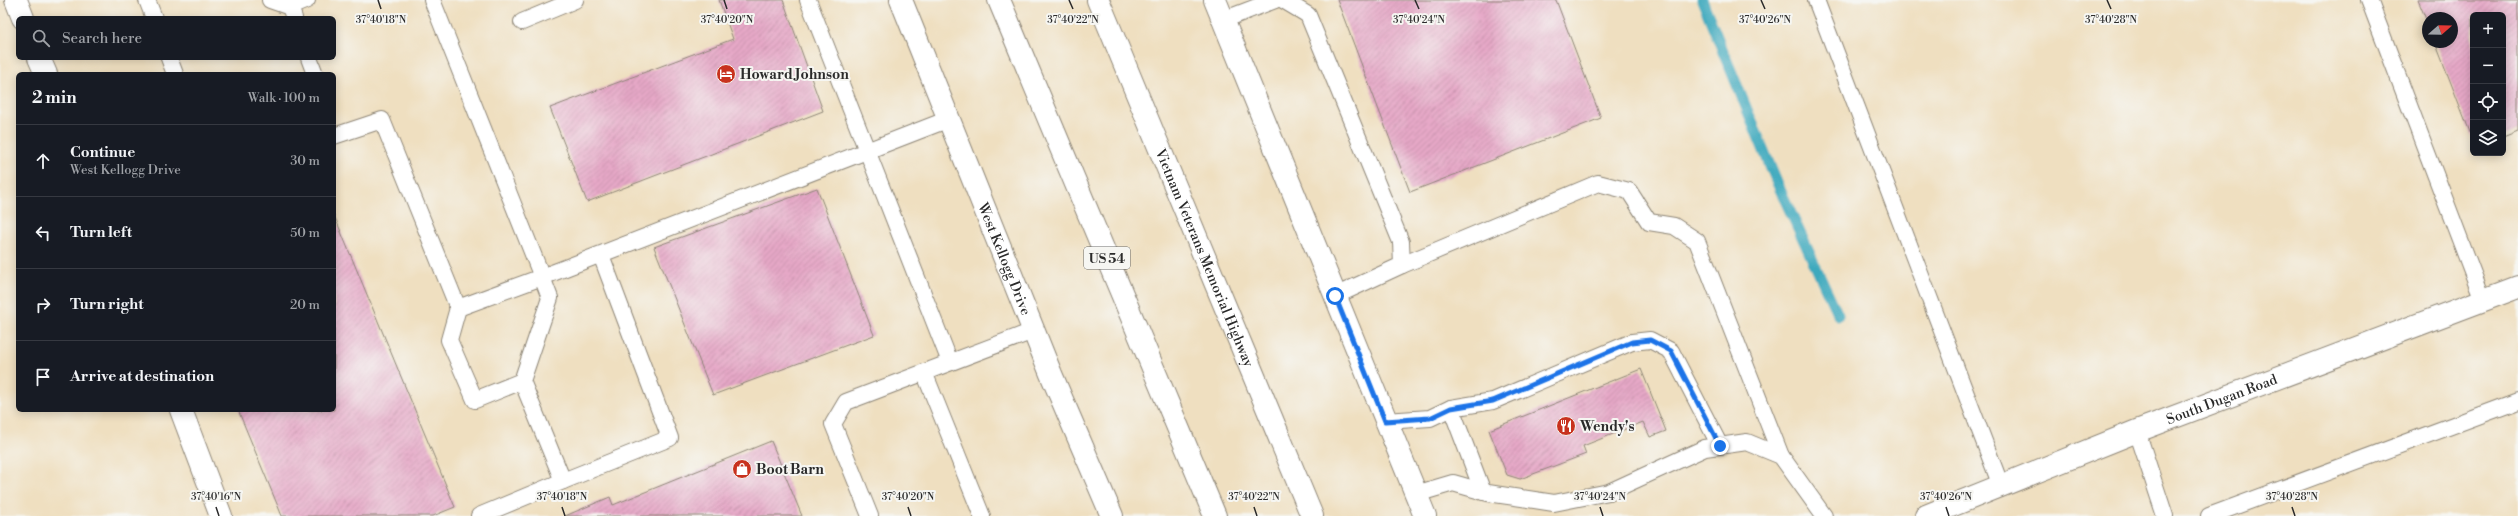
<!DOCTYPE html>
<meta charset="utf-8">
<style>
:root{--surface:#171b24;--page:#20242c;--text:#f1f3f6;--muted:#9ea1a6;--line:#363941}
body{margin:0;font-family:"Libre Bodoni",serif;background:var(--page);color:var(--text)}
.controls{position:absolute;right:12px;top:12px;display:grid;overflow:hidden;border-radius:6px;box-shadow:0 2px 10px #0003}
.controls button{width:36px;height:36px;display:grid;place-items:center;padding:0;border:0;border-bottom:1px solid var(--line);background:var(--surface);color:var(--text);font:20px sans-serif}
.compass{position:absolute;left:2422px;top:12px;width:36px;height:36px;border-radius:50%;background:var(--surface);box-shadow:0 2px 10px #0003;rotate:70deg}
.stop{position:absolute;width:12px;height:12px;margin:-9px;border:3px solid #1a73e8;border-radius:50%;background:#fff}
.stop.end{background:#1a73e8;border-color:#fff;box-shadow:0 1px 4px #0008}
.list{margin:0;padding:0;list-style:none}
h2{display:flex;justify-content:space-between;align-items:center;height:52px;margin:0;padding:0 16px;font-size:17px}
h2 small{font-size:13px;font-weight:400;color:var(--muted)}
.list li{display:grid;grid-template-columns:26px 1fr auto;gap:12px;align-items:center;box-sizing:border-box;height:72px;padding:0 16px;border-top:1px solid var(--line)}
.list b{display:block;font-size:15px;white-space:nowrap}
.list p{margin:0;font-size:13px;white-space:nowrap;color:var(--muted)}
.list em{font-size:13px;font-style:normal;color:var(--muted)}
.icon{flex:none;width:22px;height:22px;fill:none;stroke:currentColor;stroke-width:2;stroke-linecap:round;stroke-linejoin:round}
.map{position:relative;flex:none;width:2518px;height:516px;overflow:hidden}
.search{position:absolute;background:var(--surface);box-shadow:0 2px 10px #0003;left:16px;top:16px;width:320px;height:44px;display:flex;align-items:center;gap:10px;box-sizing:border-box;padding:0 14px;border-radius:6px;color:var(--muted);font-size:15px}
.panel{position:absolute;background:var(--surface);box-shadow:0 2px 10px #0003;left:16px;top:72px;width:320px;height:340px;border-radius:6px}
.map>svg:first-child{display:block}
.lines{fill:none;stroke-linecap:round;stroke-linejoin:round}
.stream{stroke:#3da9bd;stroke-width:11}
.building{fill:url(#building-hatch)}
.service-casing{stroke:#8d8576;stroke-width:18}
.minor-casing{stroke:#8d8576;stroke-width:24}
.tertiary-casing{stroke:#8d8576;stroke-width:24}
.secondary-casing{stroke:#8d8576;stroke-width:24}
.motorway-casing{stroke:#8d8576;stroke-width:24}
.service{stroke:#fff;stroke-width:16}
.minor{stroke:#fff;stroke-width:22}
.tertiary{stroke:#fff;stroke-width:22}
.secondary{stroke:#fff;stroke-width:22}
.motorway{stroke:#fff;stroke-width:22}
.route{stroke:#1a73e8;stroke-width:5}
.ticks{fill:none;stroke:#2b2b2b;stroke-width:1.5}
.labels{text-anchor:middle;stroke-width:4;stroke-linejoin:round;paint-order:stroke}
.shield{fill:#f6f6f2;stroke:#686867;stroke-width:1}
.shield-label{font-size:13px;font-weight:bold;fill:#2b2b2b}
.poi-label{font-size:14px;font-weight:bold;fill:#2b2b2b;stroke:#f6f6f2;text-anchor:start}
.street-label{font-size:14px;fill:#2b2b2b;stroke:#f6f6f2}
.ticks-label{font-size:10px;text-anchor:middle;fill:#2b2b2b;stroke:#f6f6f2;stroke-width:4;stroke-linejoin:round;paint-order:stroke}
</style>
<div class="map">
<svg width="2518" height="516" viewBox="0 0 2518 516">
<defs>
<pattern id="building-hatch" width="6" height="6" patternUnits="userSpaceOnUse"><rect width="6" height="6" fill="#e6a8c7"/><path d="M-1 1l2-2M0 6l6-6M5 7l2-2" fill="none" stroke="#bb89a2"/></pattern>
</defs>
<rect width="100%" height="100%" fill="#f6f6f2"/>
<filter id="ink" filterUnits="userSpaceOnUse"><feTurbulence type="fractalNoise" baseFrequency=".025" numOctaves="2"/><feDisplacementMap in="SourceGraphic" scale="8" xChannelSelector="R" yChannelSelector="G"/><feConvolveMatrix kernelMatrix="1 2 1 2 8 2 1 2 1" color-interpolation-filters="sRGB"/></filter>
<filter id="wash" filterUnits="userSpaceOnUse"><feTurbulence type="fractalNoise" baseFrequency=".012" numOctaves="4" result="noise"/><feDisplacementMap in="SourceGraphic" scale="16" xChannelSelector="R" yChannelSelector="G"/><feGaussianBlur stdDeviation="0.9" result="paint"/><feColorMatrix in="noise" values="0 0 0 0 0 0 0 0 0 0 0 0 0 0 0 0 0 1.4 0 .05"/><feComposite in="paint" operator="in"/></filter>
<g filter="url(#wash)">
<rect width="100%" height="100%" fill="#efdfc0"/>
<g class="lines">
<polyline class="stream" points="1702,0 1778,185 1838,315"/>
</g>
<g id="blocks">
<g class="building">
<polygon points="719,0 783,0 823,111 587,202 550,108 733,39"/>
<polygon points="1337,0 1556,0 1601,118 1410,192"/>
<polygon points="2418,0 2518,0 2518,131 2503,137 2503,15 2473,15 2473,140 2435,42 2452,42 2452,18 2428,18 2428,24"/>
<polygon points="817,188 874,335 713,395 654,247"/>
<polygon points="334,215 455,507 433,516 282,516 238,410 334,410"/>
<polygon points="1641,369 1666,431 1650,437 1643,422 1583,446 1586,454 1520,479 1507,475 1489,430"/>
<polygon points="771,441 802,516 565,516 610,497 613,505"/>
</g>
</g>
</g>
<g filter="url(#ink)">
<use href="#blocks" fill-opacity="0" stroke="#8d8576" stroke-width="1"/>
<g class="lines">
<defs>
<g id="service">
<polyline points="147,0 154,18"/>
<polyline points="270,0 290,7 294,18"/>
<polyline points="432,0 542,277 949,119"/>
<polyline points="808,0 950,362"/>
<polyline points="1283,0 1308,15 1401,242 1402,265 1335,296"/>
<polyline points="1816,0 2001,486"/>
<polyline points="2369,0 2483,300"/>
<polyline points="290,7 307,0"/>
<polyline points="1223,20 1275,0"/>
<polyline points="522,22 575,0"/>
<polyline points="169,58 175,74"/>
<polyline points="309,58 315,74"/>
<polyline points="334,136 382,120 458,308 542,277 550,298 522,381 563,481 670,438 601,255"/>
<polyline points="1402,265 1598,183 1629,191 1649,222 1674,226 1697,241 1781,456"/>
<polyline points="458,308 449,340 475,400 522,381"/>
<polyline points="924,372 982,516"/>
<polyline points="1451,408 1483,492"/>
<polyline points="1385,421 1430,418 1451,408 1493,401 1632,342 1650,340 1671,351 1720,446"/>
<polyline points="2137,431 2165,516"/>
<polyline points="1416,494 1453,483 1488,493 1554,503 1609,492 1705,448 1747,442 1781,456 1824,516"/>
<polyline points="479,516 563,481"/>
<polyline points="870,516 833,424 846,402 1033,331"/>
<polyline points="2209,516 2518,401"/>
</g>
<g id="minor">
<polyline points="16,0 23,18"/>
<polyline points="39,58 46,74"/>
<polyline points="181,410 221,516"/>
</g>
<g id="tertiary">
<path id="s1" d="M1926,516L2137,431L2518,287"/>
</g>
<g id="secondary">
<path id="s2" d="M901,0L1051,374L1112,516"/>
<polyline points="1215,0 1425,516"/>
</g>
<g id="motorway">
<polyline points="999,0 1215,516"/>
<path id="s3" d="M1098,0L1312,516"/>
</g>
</defs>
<use href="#service" class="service-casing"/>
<use href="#minor" class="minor-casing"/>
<use href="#tertiary" class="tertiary-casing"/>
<use href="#secondary" class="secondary-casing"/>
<use href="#motorway" class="motorway-casing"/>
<use href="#service" class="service"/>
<use href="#minor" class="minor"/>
<use href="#tertiary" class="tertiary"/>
<use href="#secondary" class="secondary"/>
<use href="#motorway" class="motorway"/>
</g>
</g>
<g class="lines" filter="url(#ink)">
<polyline class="route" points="1335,296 1385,421 1430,418 1451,408 1493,401 1632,342 1650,340 1671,351 1720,446"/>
</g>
<path class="ticks" d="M378,0L381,9M724,0L727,9M1069,0L1073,9M1415,0L1419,9M1761,0L1765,9M2107,0L2111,9M216,507L219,516M562,507L565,516M908,507L911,516M1254,507L1257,516M1600,507L1603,516M1946,507L1949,516M2292,507L2295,516"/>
<defs>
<symbol id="hotel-disc" viewBox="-11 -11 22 22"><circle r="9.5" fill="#c8321e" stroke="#f6f6f2"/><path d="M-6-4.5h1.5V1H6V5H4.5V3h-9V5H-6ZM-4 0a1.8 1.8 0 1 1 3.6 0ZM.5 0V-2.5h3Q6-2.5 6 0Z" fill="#fff"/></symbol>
<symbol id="restaurant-disc" viewBox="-11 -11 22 22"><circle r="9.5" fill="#c8321e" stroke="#f6f6f2"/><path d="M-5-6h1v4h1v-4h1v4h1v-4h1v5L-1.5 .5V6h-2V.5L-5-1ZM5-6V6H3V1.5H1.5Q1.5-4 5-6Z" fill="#fff"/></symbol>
<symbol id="shop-disc" viewBox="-11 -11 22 22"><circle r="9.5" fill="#c8321e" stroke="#f6f6f2"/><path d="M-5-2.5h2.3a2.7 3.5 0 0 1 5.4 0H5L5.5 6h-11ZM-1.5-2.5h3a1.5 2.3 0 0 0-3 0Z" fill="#fff"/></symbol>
</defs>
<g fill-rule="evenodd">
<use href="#hotel-disc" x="715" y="63" width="22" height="22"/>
<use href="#restaurant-disc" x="1555" y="415" width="22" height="22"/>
<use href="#shop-disc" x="731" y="458" width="22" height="22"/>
</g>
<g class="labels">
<rect class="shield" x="1084" y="247" width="46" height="22" rx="3"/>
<g class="shield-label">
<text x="1107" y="263">US 54</text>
</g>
<g class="poi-label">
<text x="740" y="79">Howard Johnson</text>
<text x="1580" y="431">Wendy's</text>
<text x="756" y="474">Boot Barn</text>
</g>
<g class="street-label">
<text dy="5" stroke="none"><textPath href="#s3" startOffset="279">Vietnam Veterans Memorial Highway</textPath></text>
<text dy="5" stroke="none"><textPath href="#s2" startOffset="279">West Kellogg Drive</textPath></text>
<text dy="5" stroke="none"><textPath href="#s1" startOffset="318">South Dugan Road</textPath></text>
</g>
</g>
<g class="ticks-label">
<text x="381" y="23">37°40'18"N</text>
<text x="1073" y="23">37°40'22"N</text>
<text x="727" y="23">37°40'20"N</text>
<text x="1419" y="23">37°40'24"N</text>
<text x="1765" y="23">37°40'26"N</text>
<text x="2111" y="23">37°40'28"N</text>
<text x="216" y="500">37°40'16"N</text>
<text x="562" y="500">37°40'18"N</text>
<text x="908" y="500">37°40'20"N</text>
<text x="1254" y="500">37°40'22"N</text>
<text x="1600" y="500">37°40'24"N</text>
<text x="1946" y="500">37°40'26"N</text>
<text x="2292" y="500">37°40'28"N</text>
</g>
</svg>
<div class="controls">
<button>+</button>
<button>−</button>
<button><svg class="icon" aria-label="locate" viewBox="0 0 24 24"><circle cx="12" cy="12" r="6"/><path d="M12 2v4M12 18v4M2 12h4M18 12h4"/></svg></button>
<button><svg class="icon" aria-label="layers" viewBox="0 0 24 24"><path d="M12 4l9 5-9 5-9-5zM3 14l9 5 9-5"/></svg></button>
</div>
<svg class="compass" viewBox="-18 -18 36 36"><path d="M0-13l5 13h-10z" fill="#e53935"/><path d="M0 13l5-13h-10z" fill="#9ea1a6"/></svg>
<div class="stop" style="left:1335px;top:296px"></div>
<div class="stop end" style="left:1720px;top:446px"></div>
<div class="search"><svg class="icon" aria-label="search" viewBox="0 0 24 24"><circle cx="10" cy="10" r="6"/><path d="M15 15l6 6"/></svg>Search here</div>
<section class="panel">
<h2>2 min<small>Walk · 100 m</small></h2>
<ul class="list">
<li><svg class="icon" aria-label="ahead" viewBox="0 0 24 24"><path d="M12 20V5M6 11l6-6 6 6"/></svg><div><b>Continue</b><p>West Kellogg Drive</p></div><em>30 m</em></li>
<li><svg class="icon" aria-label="left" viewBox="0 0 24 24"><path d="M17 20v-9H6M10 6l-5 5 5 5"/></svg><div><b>Turn left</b></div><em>50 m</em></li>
<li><svg class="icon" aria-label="right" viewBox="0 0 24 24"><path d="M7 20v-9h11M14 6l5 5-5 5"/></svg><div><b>Turn right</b></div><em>20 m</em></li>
<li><svg class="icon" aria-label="arrive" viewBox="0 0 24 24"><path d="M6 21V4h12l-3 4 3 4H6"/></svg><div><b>Arrive at destination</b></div></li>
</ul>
</section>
</div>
